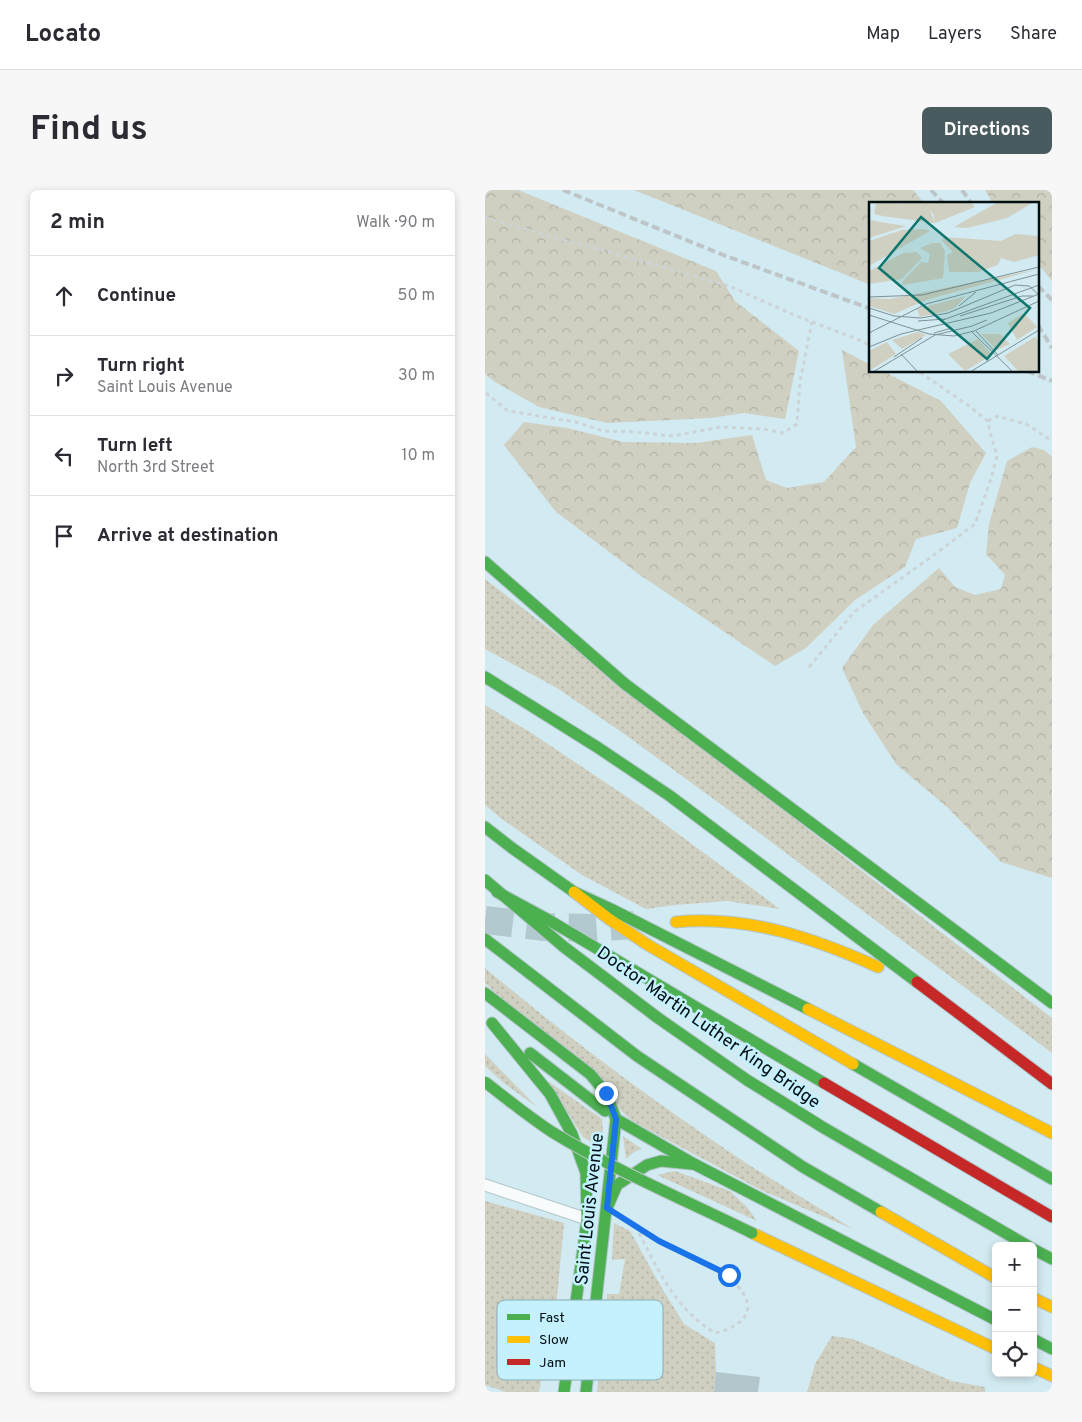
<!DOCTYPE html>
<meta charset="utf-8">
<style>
:root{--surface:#fff;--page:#f7f7f7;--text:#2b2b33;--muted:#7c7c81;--line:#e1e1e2;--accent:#4a5b60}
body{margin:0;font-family:Overpass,sans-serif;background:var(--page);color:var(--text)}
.controls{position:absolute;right:15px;bottom:15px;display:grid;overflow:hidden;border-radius:8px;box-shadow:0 2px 8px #0003}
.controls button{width:45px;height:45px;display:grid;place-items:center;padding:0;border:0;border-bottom:1px solid var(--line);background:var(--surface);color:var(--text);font:25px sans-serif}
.stop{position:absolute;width:15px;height:15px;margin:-11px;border:4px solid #1a73e8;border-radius:50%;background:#fff}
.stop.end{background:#1a73e8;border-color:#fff;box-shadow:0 1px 5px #0008}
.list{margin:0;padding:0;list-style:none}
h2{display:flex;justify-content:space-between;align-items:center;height:65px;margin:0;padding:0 20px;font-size:21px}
h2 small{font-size:16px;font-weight:400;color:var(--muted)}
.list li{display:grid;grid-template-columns:32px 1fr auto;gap:15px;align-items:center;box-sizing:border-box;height:80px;padding:0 20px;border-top:1px solid var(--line)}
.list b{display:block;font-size:19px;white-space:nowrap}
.list p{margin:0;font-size:16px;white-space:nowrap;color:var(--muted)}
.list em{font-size:16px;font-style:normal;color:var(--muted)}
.icon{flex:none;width:28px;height:28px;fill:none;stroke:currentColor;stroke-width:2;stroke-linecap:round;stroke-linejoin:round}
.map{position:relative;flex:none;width:567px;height:1202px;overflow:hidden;border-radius:8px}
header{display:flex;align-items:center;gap:30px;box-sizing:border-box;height:70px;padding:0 25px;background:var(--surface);border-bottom:1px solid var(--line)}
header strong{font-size:24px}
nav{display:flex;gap:28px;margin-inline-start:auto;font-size:18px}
.intro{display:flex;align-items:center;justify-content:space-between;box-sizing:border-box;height:120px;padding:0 30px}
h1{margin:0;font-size:35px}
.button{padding:12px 22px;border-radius:8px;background:var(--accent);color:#fff;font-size:18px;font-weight:700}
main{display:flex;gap:30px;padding:0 30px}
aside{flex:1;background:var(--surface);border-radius:8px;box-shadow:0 2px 8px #0003}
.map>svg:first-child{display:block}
.grass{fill:url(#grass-dots)}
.forest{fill:url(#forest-crowns)}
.building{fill:#b3c6cb}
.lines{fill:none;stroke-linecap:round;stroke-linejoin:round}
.highway-tunnel{stroke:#b3c9d0;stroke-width:28;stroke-dasharray:28 14;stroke-linecap:butt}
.lane-casing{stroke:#b2c5ca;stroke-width:13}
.fast-casing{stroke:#b2c5ca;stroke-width:13}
.slow-casing{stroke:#b2c5ca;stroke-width:13}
.jam-casing{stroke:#b2c5ca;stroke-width:13}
.path{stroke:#cdd4d7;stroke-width:3;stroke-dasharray:4 4;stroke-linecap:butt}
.lane{stroke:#f8fcfd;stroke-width:11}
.fast{stroke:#4caf50;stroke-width:11}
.slow{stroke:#ffc107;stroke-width:11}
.jam{stroke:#c62828;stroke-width:11}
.rail{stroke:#bec5c7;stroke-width:4;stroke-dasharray:8 4;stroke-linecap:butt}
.fast-bridge-casing{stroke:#bcc8cb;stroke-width:13;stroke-linecap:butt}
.fast-bridge{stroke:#4caf50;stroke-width:11}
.route{stroke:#1a73e8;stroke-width:6}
.labels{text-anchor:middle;stroke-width:5;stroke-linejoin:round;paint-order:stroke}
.street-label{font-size:18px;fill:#010e12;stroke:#c5f1fe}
.inset-road{fill:none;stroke:#7e9298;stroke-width:1}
.view{fill:#0f766e;fill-opacity:0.15;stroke:#0f766e;stroke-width:2.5}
.inset-edge{fill:none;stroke:#010e12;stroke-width:2.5}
.key{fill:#c5f1fe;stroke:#8aadb7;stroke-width:1}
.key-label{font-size:14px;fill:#010e12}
</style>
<header>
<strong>Locato</strong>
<nav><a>Map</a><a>Layers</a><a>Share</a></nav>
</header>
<div class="intro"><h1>Find us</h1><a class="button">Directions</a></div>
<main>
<aside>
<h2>2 min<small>Walk · 90 m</small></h2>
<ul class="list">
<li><svg class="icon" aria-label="ahead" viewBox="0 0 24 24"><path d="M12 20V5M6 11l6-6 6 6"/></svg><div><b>Continue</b></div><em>50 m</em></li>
<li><svg class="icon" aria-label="right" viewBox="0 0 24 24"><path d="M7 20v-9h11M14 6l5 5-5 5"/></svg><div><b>Turn right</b><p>Saint Louis Avenue</p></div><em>30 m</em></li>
<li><svg class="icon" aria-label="left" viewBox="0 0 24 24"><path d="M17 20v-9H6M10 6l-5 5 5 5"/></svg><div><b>Turn left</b><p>North 3rd Street</p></div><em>10 m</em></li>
<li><svg class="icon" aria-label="arrive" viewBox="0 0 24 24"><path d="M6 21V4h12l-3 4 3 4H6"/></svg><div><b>Arrive at destination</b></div></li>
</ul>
</aside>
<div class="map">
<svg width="567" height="1202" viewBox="0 0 567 1202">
<defs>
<pattern id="grass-dots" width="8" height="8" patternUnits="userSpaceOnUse" patternTransform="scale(1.25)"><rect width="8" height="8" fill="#d0d0c2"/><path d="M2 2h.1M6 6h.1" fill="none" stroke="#b1b1a6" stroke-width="1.8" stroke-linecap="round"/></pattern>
<pattern id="forest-crowns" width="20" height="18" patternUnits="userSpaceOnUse" patternTransform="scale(1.25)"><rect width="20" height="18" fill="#d0d0c2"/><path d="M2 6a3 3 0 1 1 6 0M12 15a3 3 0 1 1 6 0" fill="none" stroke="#b1b1a6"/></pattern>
</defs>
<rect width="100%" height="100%" fill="#d2eaf1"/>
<g class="grass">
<polygon points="0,389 567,828 567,863 245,621 138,543 72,498 0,459"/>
<polygon points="0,515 48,544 154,615 295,719 242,711 190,715 161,719 97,685 17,629 0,615"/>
<path d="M0,778C74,840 150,898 230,952C274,983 322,1010 368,1039L276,1000L147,931L0,793Z"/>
<polygon points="0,864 52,917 20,894 0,876"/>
<polygon points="63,891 117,929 119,959 98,947"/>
<polygon points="138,946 157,959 149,962 141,969"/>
<polygon points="190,981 245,1001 262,1017 272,1031 172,985"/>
<polygon points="0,1011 79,1033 71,1118 54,1202 21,1202 0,1195"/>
<polygon points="129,1033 145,1041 175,1095 199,1134 230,1153 231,1182 229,1202 112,1202 122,1104 134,1104 140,1069 127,1070"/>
<polygon points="347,1146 368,1149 467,1191 500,1197 500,1202 322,1202 330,1174"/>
</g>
<g class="forest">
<polygon points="0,0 33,0 231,81 250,111 314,161 300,229 259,223 226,228 122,233 54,217 10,192 0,184"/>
<polygon points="149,0 428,0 440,14 386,14 386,95"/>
<polygon points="500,0 567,0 567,91 553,74 553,14 508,14"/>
<polygon points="357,160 386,175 386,181 398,181 456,211 501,263 485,293 472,338 431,349 420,377 370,410 321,458 290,476 155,385 71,322 19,255 39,232 82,238 138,252 211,253 267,245 281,290 302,298 339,292 371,257"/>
<polygon points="547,257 559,260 567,267 567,688 516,672 462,617 411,574 378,523 357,478 388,435 454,378 470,397 490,405 516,399 520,385 501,364 504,334 522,271"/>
</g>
<polygon class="building" points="231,1182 275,1187 273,1202 229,1202"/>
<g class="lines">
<polyline class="highway-tunnel" points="0,730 59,737 106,738 149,735"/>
<defs>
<polyline id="lane" points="0,995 102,1029"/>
<g id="fast">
<polyline points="0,372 140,494 567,813"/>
<polyline points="0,487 112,557 185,606 432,792"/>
<polyline points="0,637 27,658 89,702 128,720 323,819"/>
<polyline points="0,690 79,757 173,828 262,890 339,938 543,1056"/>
<polyline points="12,702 62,729 339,893"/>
<polyline points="0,749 152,866 318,977 396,1022"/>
<polyline points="0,803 105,884 121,903 131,929 101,1202"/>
<polyline points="7,833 65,904 87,944 101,983 102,1029 79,1202"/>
<polyline points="45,863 120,921"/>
<polyline points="368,874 567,989"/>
<polyline points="131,929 209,974 511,1130"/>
<polyline points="122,1018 132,995 162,975 176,971 206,974"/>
<polyline points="548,1059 567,1069"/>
<polyline points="548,1149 567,1159"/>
</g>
<g id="slow">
<polyline points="89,702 124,729 163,755 368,874"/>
<path d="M191,732C262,725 329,748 393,777"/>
<polyline points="323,819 567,943"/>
<polyline points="396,1022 511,1088"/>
<polyline points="267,1043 511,1159"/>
<polyline points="548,1108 567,1117"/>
<polyline points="548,1177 567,1186"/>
</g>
<g id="jam">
<polyline points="432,792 567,894"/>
<polyline points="339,893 567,1027"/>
</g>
</defs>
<use href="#lane" class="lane-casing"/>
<use href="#fast" class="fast-casing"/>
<use href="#slow" class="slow-casing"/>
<use href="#jam" class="jam-casing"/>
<g class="path">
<polyline points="0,28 178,77 244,96 314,127 372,149 386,156"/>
<polyline points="1,203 23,221 91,232 118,241 151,242 188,246 236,237 279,239 298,243 312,234 315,191 327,132"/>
<polyline points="503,231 512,226 541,234 567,251"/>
<polyline points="324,477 369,422 449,365 490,334 506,289 512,266 505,242 503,231 484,216 433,181"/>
<path d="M143,1032C164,1046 185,1057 208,1068C219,1073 232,1078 242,1084C247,1087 250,1092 253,1096C275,1122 256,1137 230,1143C189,1118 172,1078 151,1037"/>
</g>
<use href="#lane" class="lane"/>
<use href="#fast" class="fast"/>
<use href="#slow" class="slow"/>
<use href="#jam" class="jam"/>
<g class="rail">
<polyline points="78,0 241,66 386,119"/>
<polyline points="446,0 459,14"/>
<polyline points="477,0 487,14"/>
<polyline points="553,96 567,110"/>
<polyline points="553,135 567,158"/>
<polyline points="542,181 567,191"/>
</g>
<defs>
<path id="fast-bridge" d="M0,892C22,909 44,927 67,942C131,981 200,1010 267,1043"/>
</defs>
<use href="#fast-bridge" class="fast-bridge-casing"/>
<use href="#fast-bridge" class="fast-bridge"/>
</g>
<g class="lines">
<polyline class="route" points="121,903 131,929 122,1018 174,1051 244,1085"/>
</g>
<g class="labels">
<g class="street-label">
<text transform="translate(224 837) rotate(35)" y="6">Doctor Martin Luther King Bridge</text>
<text transform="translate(104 1019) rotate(-84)" y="6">Saint Louis Avenue</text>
</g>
</g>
<g transform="translate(384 12)">
<rect width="170" height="170" fill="#d2eaf1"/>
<path d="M7,0H36L13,14L5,12ZM53,0H102L106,5L66,21L64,11ZM2,18L11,20L37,24L0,36ZM170,67L60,97L25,112L0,104V96L21,97ZM97,94L86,106L79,109L51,115L48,107ZM155,111L168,125L148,138L139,121ZM49,130L57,133L33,147L23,138ZM112,132H131L141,142L128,148ZM166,135L170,140V167L167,170H150L135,154ZM109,137L123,153L96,169L79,152ZM18,140L27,152L0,169V149Z" fill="#d0d0c2"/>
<path d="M36,0H53L60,5L66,21L13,14ZM129,0H165L138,16L98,26L85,25ZM55,27L61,29L0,64V39L33,28ZM146,32L170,34V53L145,60L132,56L129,63L109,70H80L78,53L84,50L73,39L75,35L132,39ZM63,41H71L76,49L74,76L34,83L33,80L52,60L59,61L61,52L51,46ZM48,50L53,56L33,77L0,82V69L34,51Z" fill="#d0d0c2"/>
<path class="inset-road" d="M0,95L53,93L170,65M90,104L107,90M0,106L25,114L52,116L79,111L146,83L160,84L170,93M0,113L60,132L85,134L105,129L170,99M91,114L153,94H164M74,118L170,83M49,119L76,117M103,124L118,118M107,129L129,153M103,130L144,170M0,131L57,102L170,72M65,131L83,126M0,145L32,132L122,111L170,92M32,152L49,170M25,155L53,136M4,170L66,133L103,124M101,170L170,128"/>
<path class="view" d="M52,15L161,106L118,157L10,66Z"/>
<rect width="170" height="170" class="inset-edge"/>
</g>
<rect x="12" y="1110" width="166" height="80" rx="8" class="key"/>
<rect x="22" y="1124" width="23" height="6" fill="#4caf50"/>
<rect x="22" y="1146" width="23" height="7" fill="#ffc107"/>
<rect x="22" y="1169" width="23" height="6" fill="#c62828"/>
<g class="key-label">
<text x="54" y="1132">Fast</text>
<text x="54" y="1154">Slow</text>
<text x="54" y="1177">Jam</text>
</g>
</svg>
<div class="controls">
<button>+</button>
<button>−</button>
<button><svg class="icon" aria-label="locate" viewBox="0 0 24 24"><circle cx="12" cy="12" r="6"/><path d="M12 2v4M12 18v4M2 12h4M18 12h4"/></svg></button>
</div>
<div class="stop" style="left:244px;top:1085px"></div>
<div class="stop end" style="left:121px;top:903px"></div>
</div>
</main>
